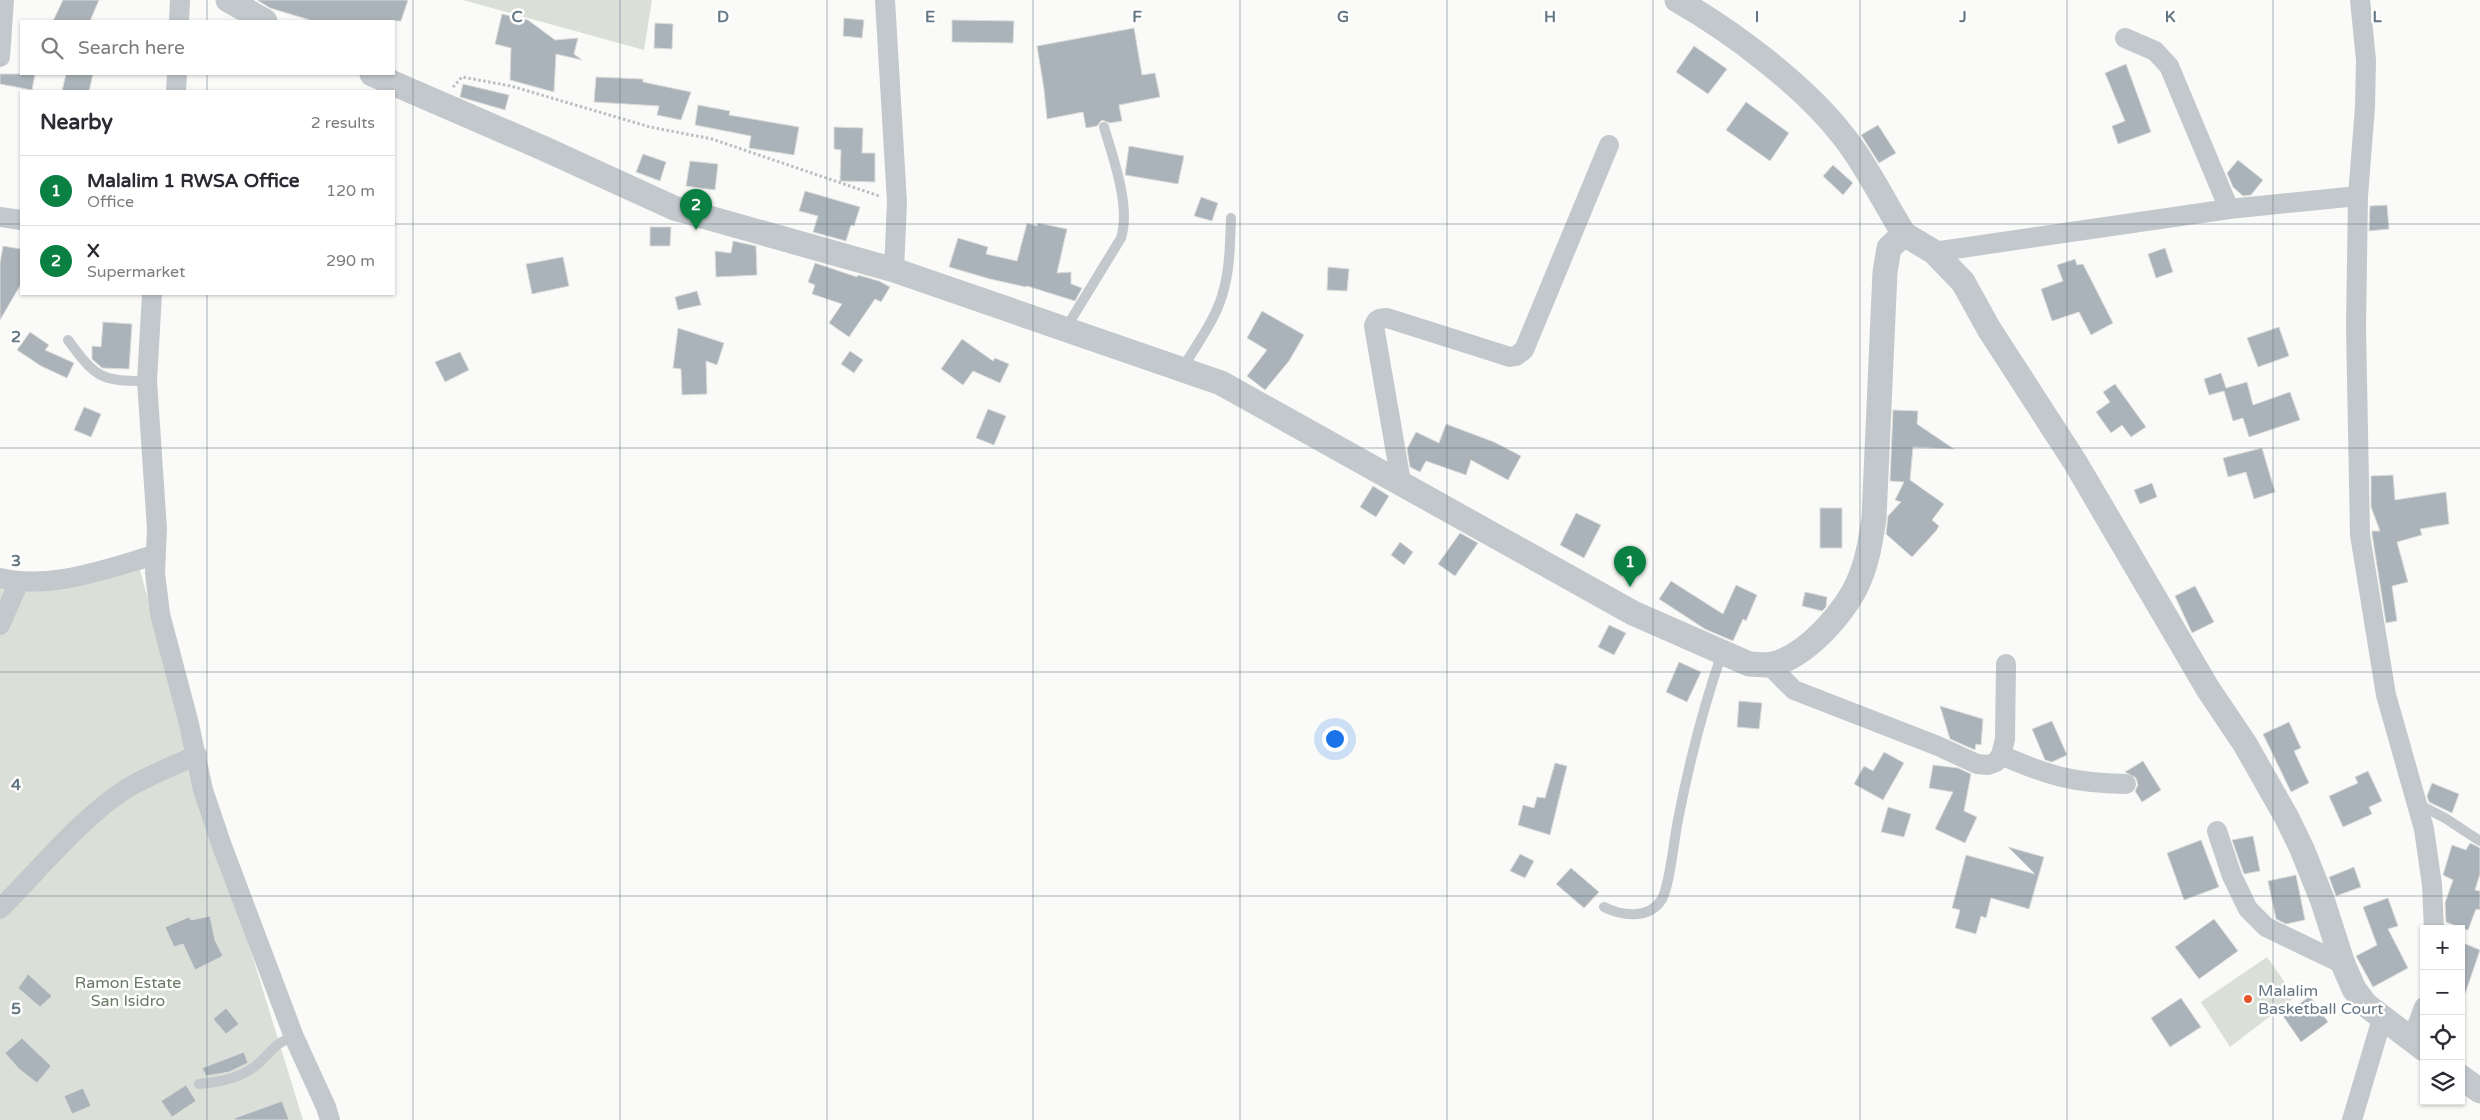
<!DOCTYPE html>
<meta charset="utf-8">
<style>
:root{--surface:#fff;--page:#f7f7f7;--text:#2b2b33;--muted:#7c7c81;--line:#e1e1e2;--accent:#0b8043}
body{margin:0;font-family:"Varela Round",sans-serif;background:var(--page);color:var(--text)}
.controls{position:absolute;right:15px;bottom:15px;display:grid;overflow:hidden;border-radius:0px;box-shadow:0 1px 4px #0004}
.controls button{width:45px;height:45px;display:grid;place-items:center;padding:0;border:0;border-bottom:1px solid var(--line);background:var(--surface);color:var(--text);font:25px sans-serif}
.you{position:absolute;left:1334px;top:738px;width:18px;height:18px;margin:-12px;border:4px solid #fff;border-radius:50%;background:#1a73e8;box-shadow:0 0 0 8px #1a73e833}
.badge{display:grid;place-items:center;width:32px;height:32px;border-radius:50%;background:var(--accent);color:#fff;font-size:16px;font-weight:700}
.pin{position:absolute;translate:-50% -41px;filter:drop-shadow(0 1px 2px #0008)}
.pin::after{content:'';position:absolute;top:26px;width:18px;height:15px;background:inherit;clip-path:polygon(0 0,100% 0,50% 100%)}
.list{margin:0;padding:0;list-style:none}
h2{display:flex;justify-content:space-between;align-items:center;height:65px;margin:0;padding:0 20px;font-size:21px}
h2 small{font-size:16px;font-weight:400;color:var(--muted)}
.list li{display:grid;grid-template-columns:32px 1fr auto;gap:15px;align-items:center;box-sizing:border-box;height:70px;padding:0 20px;border-top:1px solid var(--line)}
.list b{display:block;font-size:19px;white-space:nowrap}
.list p{margin:0;font-size:16px;white-space:nowrap;color:var(--muted)}
.list em{font-size:16px;font-style:normal;color:var(--muted)}
.icon{flex:none;width:28px;height:28px;fill:none;stroke:currentColor;stroke-width:2;stroke-linecap:round;stroke-linejoin:round}
.map{position:relative;flex:none;width:2480px;height:1120px;overflow:hidden}
.search{position:absolute;background:var(--surface);box-shadow:0 1px 4px #0004;left:20px;top:20px;width:375px;height:55px;display:flex;align-items:center;gap:12px;box-sizing:border-box;padding:0 18px;border-radius:0px;color:var(--muted);font-size:19px}
.panel{position:absolute;background:var(--surface);box-shadow:0 1px 4px #0004;left:20px;top:90px;width:375px;height:205px;border-radius:0px}
.map>svg:first-child{display:block}
.green{fill:#dadfd7}
.building{fill:#aab3b9;stroke:#dcdcda}
.lines{fill:none;stroke-linecap:round;stroke-linejoin:round}
.path{stroke:#bbbfc2;stroke-width:3;stroke-dasharray:2.5 2.5;stroke-linecap:butt}
.service{stroke:#c3c8cc;stroke-width:10}
.minor{stroke:#c3c8cc;stroke-width:20}
.tertiary{stroke:#c3c8cc;stroke-width:25}
.grid{fill:none;stroke:#657683;stroke-width:1;stroke-opacity:0.55}
.poi-dot{fill:#e4572e;stroke:#fff;stroke-width:2}
.labels{text-anchor:middle;stroke-width:5;stroke-linejoin:round;paint-order:stroke}
.park-label{font-size:16px;fill:#687a64;stroke:#fff}
.poi-label{font-size:16px;fill:#657683;stroke:#fff;text-anchor:start}
.grid-label{font-size:16px;text-anchor:middle;font-weight:bold;fill:#657683;stroke:#fff;stroke-width:5;stroke-linejoin:round;paint-order:stroke}
</style>
<div class="map">
<svg width="2480" height="1120" viewBox="0 0 2480 1120">
<rect width="100%" height="100%" fill="#fafaf8"/>
<g class="green">
<polygon points="463,0 652,0 644,50"/>
<polygon points="139,567 212,825 303,1120 0,1120 0,574"/>
<polygon points="2267,957 2295,997 2230,1047 2201,1002"/>
</g>
<g class="building">
<polygon points="63,0 99,0 90,21 53,21"/>
<polygon points="257,0 408,0 401,21 313,21 270,8"/>
<polygon points="502,14 528,20 555,40 578,38 574,54 582,60 556,54 554,92 510,80 511,48 495,44"/>
<polygon points="844,18 864,20 862,38 843,36"/>
<polygon points="952,20 1014,21 1013,43 952,42"/>
<polygon points="655,23 673,24 672,49 654,48"/>
<polygon points="1134,28 1142,75 1155,73 1160,97 1119,105 1122,121 1110,123 1102,120 1097,126 1086,128 1083,112 1047,119 1044,89 1037,46"/>
<polygon points="1694,46 1727,69 1708,94 1676,72"/>
<polygon points="2126,64 2151,132 2118,144 2112,126 2125,121 2105,73"/>
<polygon points="0,74 35,74 32,90 0,84"/>
<polygon points="66,74 93,74 89,91 62,91"/>
<polygon points="596,77 643,79 643,82 691,92 681,120 657,115 659,106 594,102"/>
<polygon points="463,84 509,95 505,110 460,97"/>
<polygon points="1746,102 1789,133 1770,161 1726,130"/>
<polygon points="698,105 730,111 729,115 799,127 794,155 749,148 751,136 695,125"/>
<polygon points="1878,125 1896,153 1879,163 1861,135"/>
<polygon points="834,127 863,128 862,153 875,153 875,182 840,181 841,150 834,149"/>
<polygon points="1129,146 1184,156 1178,184 1125,175"/>
<polygon points="643,154 666,162 660,181 636,172"/>
<polygon points="2238,160 2263,180 2251,195 2243,196 2233,187 2227,173"/>
<polygon points="690,161 718,164 715,190 686,186"/>
<polygon points="1833,165 1853,183 1843,195 1823,176"/>
<polygon points="805,191 860,207 854,226 851,225 846,241 813,232 818,216 799,211"/>
<polygon points="1201,197 1218,203 1212,221 1194,216"/>
<polygon points="2387,205 2389,229 2369,231 2370,206"/>
<polygon points="1027,223 1037,226 1038,223 1067,229 1057,273 1071,272 1071,284 1082,288 1075,301 1027,286 1026,287 990,279 949,267 958,238 988,247 986,254 1017,261"/>
<polygon points="650,227 671,227 670,246 650,246"/>
<polygon points="733,241 756,246 757,275 716,277 715,251 731,253"/>
<polygon points="3,246 21,249 21,284 0,320 0,263"/>
<polygon points="2165,248 2173,272 2156,278 2148,254"/>
<polygon points="563,257 569,286 532,294 526,264"/>
<polygon points="2075,259 2077,265 2083,264 2113,323 2091,335 2079,312 2052,321 2041,289 2063,281 2057,265"/>
<polygon points="815,263 857,277 858,275 879,281 890,287 881,302 875,299 849,337 829,323 842,304 812,294 815,285 808,282"/>
<polygon points="1328,267 1349,269 1347,291 1327,290"/>
<polygon points="697,291 701,305 678,310 675,297"/>
<polygon points="1262,311 1304,335 1289,361 1265,390 1247,376 1267,350 1247,338"/>
<polygon points="103,322 132,324 129,369 102,368 92,359 92,346 101,347"/>
<polygon points="2279,327 2289,356 2258,367 2247,338"/>
<polygon points="678,328 724,343 717,365 706,361 707,394 682,395 681,369 673,368"/>
<polygon points="30,332 49,345 45,350 74,363 67,378 41,366 17,350"/>
<polygon points="962,339 993,361 995,358 1009,364 1000,383 973,371 963,385 941,369"/>
<polygon points="850,351 863,360 854,373 841,364"/>
<polygon points="460,352 469,370 445,382 435,362"/>
<polygon points="2221,373 2226,388 2247,382 2253,405 2290,392 2300,420 2249,437 2243,418 2233,421 2224,391 2209,395 2204,379"/>
<polygon points="2115,384 2146,427 2131,437 2122,425 2111,433 2096,412 2110,402 2103,392"/>
<polygon points="84,407 101,414 91,437 74,430"/>
<polygon points="988,409 1006,416 994,445 976,438"/>
<polygon points="1893,410 1918,411 1917,424 1954,449 1913,447 1910,480 1944,504 1932,520 1939,526 1936,531 1912,557 1886,534 1888,516 1901,502 1895,500 1904,482 1890,481"/>
<polygon points="1446,424 1494,442 1521,456 1508,480 1471,460 1466,475 1426,461 1420,472 1410,467 1407,449 1416,432 1439,443"/>
<polygon points="2262,448 2275,492 2254,499 2246,472 2228,477 2223,458"/>
<polygon points="2393,475 2395,500 2446,492 2449,524 2420,529 2422,535 2397,542 2408,582 2392,586 2397,621 2386,623 2372,534 2372,531 2380,531 2371,507 2371,476"/>
<polygon points="2152,483 2157,497 2140,504 2134,490"/>
<polygon points="1373,486 1389,496 1376,517 1360,507"/>
<rect x="1820" y="508" width="22" height="40"/>
<polygon points="1576,513 1601,525 1584,558 1560,545"/>
<polygon points="1460,533 1478,543 1455,576 1438,564"/>
<polygon points="1400,542 1413,552 1404,565 1391,555"/>
<polygon points="1671,581 1723,614 1736,585 1757,595 1746,621 1743,619 1733,641 1705,629 1659,599"/>
<polygon points="2195,586 2214,622 2192,633 2175,596"/>
<polygon points="1805,592 1827,597 1826,607 1822,611 1802,606"/>
<polygon points="1609,625 1626,633 1614,655 1598,647"/>
<polygon points="1679,662 1701,672 1687,702 1666,692"/>
<polygon points="1739,701 1762,703 1759,729 1737,727"/>
<polygon points="1940,706 1983,719 1981,745 1976,744 1975,750 1950,739"/>
<polygon points="2052,721 2067,755 2052,762 2045,760 2032,729"/>
<polygon points="2289,722 2301,748 2294,751 2309,783 2291,792 2263,734"/>
<polygon points="1884,752 1904,763 1883,800 1854,784 1864,766 1873,771"/>
<polygon points="2143,761 2161,790 2142,802 2135,791 2138,785 2136,778 2125,772"/>
<polygon points="1555,763 1567,766 1550,835 1518,825 1523,805 1534,808 1537,797 1545,798"/>
<polygon points="1933,765 1958,768 1971,774 1964,811 1977,817 1965,843 1935,829 1953,792 1929,788"/>
<polygon points="2368,771 2382,801 2369,807 2372,814 2343,827 2329,796 2358,783 2355,777"/>
<polygon points="2432,783 2459,794 2452,813 2429,802 2427,796"/>
<polygon points="1888,807 1911,814 1904,837 1881,832"/>
<polygon points="2253,836 2260,871 2244,874 2232,840"/>
<polygon points="2201,840 2219,887 2184,900 2167,853"/>
<polygon points="2470,843 2480,848 2480,874 2475,890 2480,891 2480,910 2476,909 2468,930 2446,922 2445,903 2453,880 2443,875 2452,845 2466,850"/>
<polygon points="2008,847 2044,857 2029,909 1991,898 1986,918 1981,916 1976,934 1955,928 1960,910 1952,908 1966,855 2035,874"/>
<polygon points="1520,854 1534,861 1525,878 1510,871"/>
<polygon points="2354,867 2361,887 2336,896 2329,877"/>
<polygon points="1571,868 1599,892 1584,908 1556,884"/>
<polygon points="2296,875 2305,920 2286,924 2276,919 2268,881"/>
<polygon points="2388,898 2398,926 2388,929 2408,968 2373,987 2356,956 2377,945 2363,907"/>
<polygon points="210,916 215,940 223,956 195,970 183,944 174,947 165,927 189,917 191,920"/>
<polygon points="2214,919 2238,951 2199,979 2175,947"/>
<polygon points="2461,942 2480,950 2463,1000 2461,1000"/>
<polygon points="28,974 52,996 40,1007 18,988"/>
<polygon points="2310,996 2328,1022 2301,1042 2283,1016"/>
<polygon points="2181,998 2201,1027 2170,1047 2151,1018"/>
<polygon points="226,1008 239,1024 226,1034 213,1019"/>
<polygon points="22,1038 51,1066 37,1083 19,1069 5,1053"/>
<polygon points="244,1052 248,1063 229,1072 206,1076 202,1068"/>
<polygon points="186,1085 196,1101 172,1117 161,1101"/>
<polygon points="83,1088 91,1106 72,1114 64,1096"/>
<polygon points="282,1101 289,1120 235,1120 235,1118"/>
</g>
<g class="lines">
<polyline class="path" points="453,87 462,77 511,86 650,127 712,139 879,196"/>
<g class="service">
<path d="M1066,328L1121,238C1131,206 1113,158 1104,127"/>
<path d="M68,340C96,378 100,381 147,381"/>
<path d="M1183,368C1196,345 1214,322 1222,296C1230,271 1230,244 1231,218"/>
<polyline points="2418,804 2445,818 2480,841"/>
<path d="M1604,907C1622,916 1649,920 1662,899C1670,884 1674,839 1678,820C1689,763 1703,708 1722,653"/>
<path d="M199,1084C221,1082 243,1078 260,1062C272,1051 277,1041 294,1037"/>
</g>
<g class="minor">
<polyline points="885,0 897,202 894,270"/>
<polyline points="2360,0 2366,60 2365,107 2358,196 2356,327 2360,535 2386,695 2424,829 2432,885 2434,929"/>
<polyline points="179,21 180,0"/>
<polyline points="2125,38 2155,51 2169,66 2229,209"/>
<polyline points="0,57 4,0"/>
<polyline points="176,91 177,74"/>
<polyline points="0,217 21,220"/>
<polyline points="1934,252 2229,209 2358,196"/>
<polyline points="152,294 147,381 157,529 155,573 160,614 189,724 203,790 222,846 294,1037 326,1107 330,1120"/>
<path d="M1401,482L1374,326C1376,319 1380,318 1387,318L1510,357L1516,356L1524,350L1609,145"/>
<path d="M0,578C52,590 105,569 155,555"/>
<polyline points="0,625 19,582"/>
<polyline points="1769,665 1794,690 1938,746 1977,764 1988,765 1996,762 2001,755 2005,739 2006,664"/>
<path d="M2001,755C2049,776 2073,783 2126,784"/>
<polyline points="2217,831 2232,876 2248,909 2266,927 2343,964"/>
<path d="M0,909C38,871 85,813 131,786C152,774 175,765 197,755"/>
<polyline points="2412,1040 2424,1007"/>
<polyline points="2352,1120 2382,1019"/>
</g>
<g class="tertiary">
<polyline points="228,0 265,21"/>
<path d="M372,74L545,149L674,208L894,270L1221,383L1633,613L1749,664C1755,664 1762,665 1768,665C1804,660 1848,610 1860,578C1868,559 1871,538 1874,518L1885,272L1889,248L1904,234C1885,204 1866,164 1844,137C1805,86 1733,32 1677,0"/>
<polyline points="1904,234 1934,252 1963,282 1989,329 2075,462 2208,689 2245,744 2287,818 2302,849 2322,899 2343,964 2354,989 2366,1005 2424,1049"/>
<polyline points="2461,1077 2480,1091"/>
</g>
</g>
<path class="grid" d="M207,0V21M413,0V1120M620,0V1120M827,0V1120M1033,0V1120M1240,0V1120M1447,0V1120M1653,0V1120M1860,0V1120M2067,0V1120M2273,0V1120M207,74V91M0,224H21M394,224H2480M207,294V1120M0,448H2480M0,672H2480M0,896H2480"/>
<circle class="poi-dot" cx="2248" cy="999" r="5"/>
<g class="labels">
<g class="park-label">
<text x="128" y="988">Ramon Estate<tspan x="128" dy="18">San Isidro</tspan></text>
</g>
<g class="poi-label">
<text x="2258" y="996">Malalim<tspan x="2258" dy="18">Basketball Court</tspan></text>
</g>
</g>
<g class="grid-label">
<text x="517" y="22">C</text>
<text x="723" y="22">D</text>
<text x="930" y="22">E</text>
<text x="1137" y="22">F</text>
<text x="1343" y="22">G</text>
<text x="1550" y="22">H</text>
<text x="1757" y="22">I</text>
<text x="1963" y="22">J</text>
<text x="2170" y="22">K</text>
<text x="2377" y="22">L</text>
<text x="16" y="342">2</text>
<text x="16" y="566">3</text>
<text x="16" y="790">4</text>
<text x="16" y="1014">5</text>
</g>
</svg>
<div class="controls">
<button>+</button>
<button>−</button>
<button><svg class="icon" aria-label="locate" viewBox="0 0 24 24"><circle cx="12" cy="12" r="6"/><path d="M12 2v4M12 18v4M2 12h4M18 12h4"/></svg></button>
<button><svg class="icon" aria-label="layers" viewBox="0 0 24 24"><path d="M12 4l9 5-9 5-9-5zM3 14l9 5 9-5"/></svg></button>
</div>
<div class="you"></div>
<div class="pin badge" style="left:1630px;top:587px">1</div>
<div class="pin badge" style="left:696px;top:230px">2</div>
<div class="search"><svg class="icon" aria-label="search" viewBox="0 0 24 24"><circle cx="10" cy="10" r="6"/><path d="M15 15l6 6"/></svg>Search here</div>
<section class="panel">
<h2>Nearby<small>2 results</small></h2>
<ul class="list">
<li><span class="badge">1</span><div><b>Malalim 1 RWSA Office</b><p>Office</p></div><em>120 m</em></li>
<li><span class="badge">2</span><div><b>X</b><p>Supermarket</p></div><em>290 m</em></li>
</ul>
</section>
</div>
